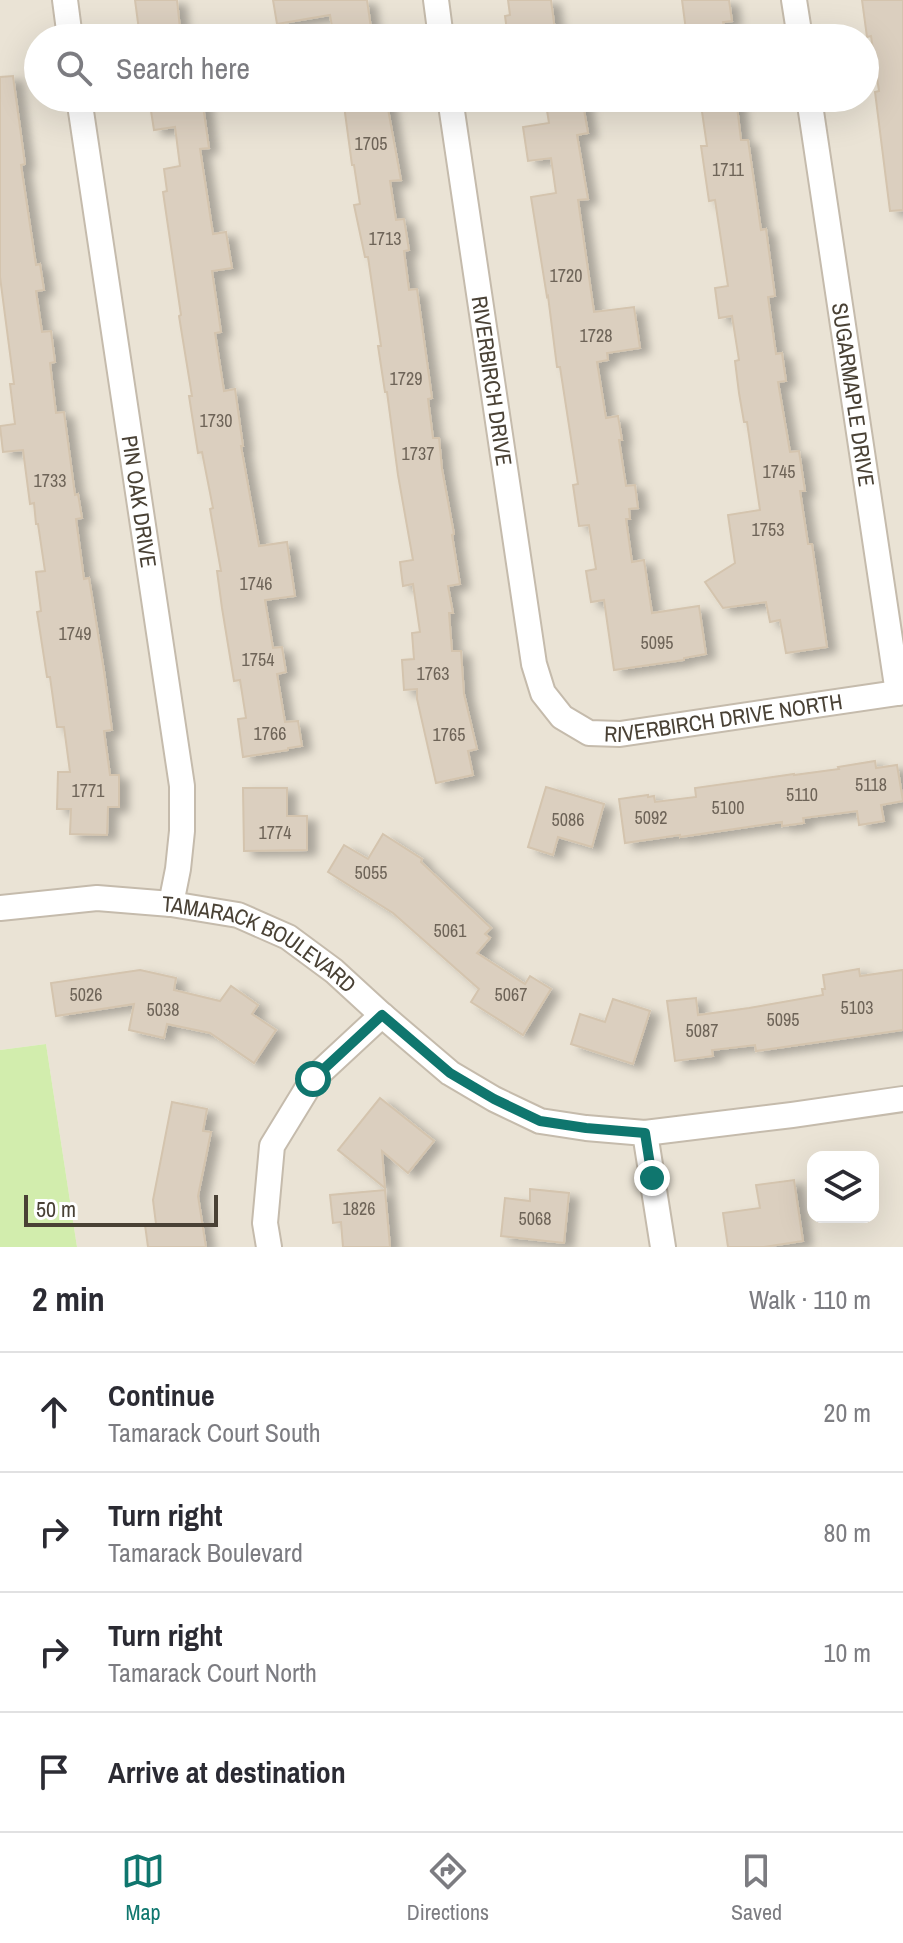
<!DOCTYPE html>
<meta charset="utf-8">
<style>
:root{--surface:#fff;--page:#f7f7f7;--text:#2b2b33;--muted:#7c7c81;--line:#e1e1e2;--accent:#0f766e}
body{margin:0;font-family:"Archivo Narrow",sans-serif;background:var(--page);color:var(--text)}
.controls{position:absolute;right:24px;bottom:24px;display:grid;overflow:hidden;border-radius:16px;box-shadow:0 8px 32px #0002}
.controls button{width:72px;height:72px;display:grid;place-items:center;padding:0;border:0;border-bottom:2px solid var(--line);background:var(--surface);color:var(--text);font:40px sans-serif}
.scale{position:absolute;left:24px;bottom:20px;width:194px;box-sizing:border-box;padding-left:8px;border:4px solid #494135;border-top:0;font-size:22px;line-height:28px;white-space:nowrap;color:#494135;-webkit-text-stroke:6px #fff;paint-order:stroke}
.stop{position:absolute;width:24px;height:24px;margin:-18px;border:6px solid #0f766e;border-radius:50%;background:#fff}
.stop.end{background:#0f766e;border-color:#fff;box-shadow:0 2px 8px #0008}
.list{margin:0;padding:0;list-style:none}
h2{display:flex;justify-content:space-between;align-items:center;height:104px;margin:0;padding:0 32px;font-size:34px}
h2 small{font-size:26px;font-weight:400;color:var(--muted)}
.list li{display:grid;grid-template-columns:52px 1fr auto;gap:24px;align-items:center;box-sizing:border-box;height:120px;padding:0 32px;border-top:2px solid var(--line)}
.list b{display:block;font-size:30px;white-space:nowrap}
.list p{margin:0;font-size:26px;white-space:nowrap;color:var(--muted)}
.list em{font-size:26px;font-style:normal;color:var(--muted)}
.icon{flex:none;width:44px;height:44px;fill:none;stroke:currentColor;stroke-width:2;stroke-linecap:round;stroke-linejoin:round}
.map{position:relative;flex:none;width:903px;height:1247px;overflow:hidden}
.search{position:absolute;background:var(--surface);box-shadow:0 8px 32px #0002;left:24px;right:24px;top:24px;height:88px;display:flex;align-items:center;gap:20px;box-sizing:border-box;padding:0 28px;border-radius:44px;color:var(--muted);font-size:30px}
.sheet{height:584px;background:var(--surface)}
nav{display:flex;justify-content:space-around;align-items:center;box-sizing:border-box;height:112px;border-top:2px solid var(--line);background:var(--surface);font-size:22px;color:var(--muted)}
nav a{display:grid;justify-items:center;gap:4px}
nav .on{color:var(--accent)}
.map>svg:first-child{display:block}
.residential{fill:#eae3d5;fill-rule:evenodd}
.green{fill:#d2edad}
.building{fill:#dbcfbf;stroke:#d4c4ae;stroke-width:2;filter:url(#shadow)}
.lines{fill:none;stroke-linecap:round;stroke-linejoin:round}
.minor-casing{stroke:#c5bbac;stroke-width:28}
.minor{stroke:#fff;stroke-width:24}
.route{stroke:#0f766e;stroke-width:10}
.labels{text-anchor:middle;stroke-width:6;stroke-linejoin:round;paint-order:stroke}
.number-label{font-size:18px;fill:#6e6458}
.street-label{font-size:22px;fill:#494135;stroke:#fff}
</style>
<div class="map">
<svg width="903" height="1247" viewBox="0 0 903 1247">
<defs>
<filter id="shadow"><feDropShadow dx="9" dy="5" stdDeviation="4" flood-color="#0004"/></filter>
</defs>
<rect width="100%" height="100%" fill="#f5f1e8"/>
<path class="residential" d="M0,0H903V1247H77L46,1044L0,1050ZM38,38H865V98H38ZM813,1157H873V1217H813Z"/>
<polygon class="green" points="46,1044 77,1247 0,1247 0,1050"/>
<g class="building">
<polygon points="135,0 177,0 181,38 140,38"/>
<polygon points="273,0 367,0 372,35 355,38 334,38 330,15 277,24"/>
<polygon points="508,0 551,0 556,38 508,38 505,16 510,15"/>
<polygon points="682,0 729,0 732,21 723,22 726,38 687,38"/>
<polygon points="862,0 903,0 903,210 890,211 875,92 879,91 871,36 867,37"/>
<polygon points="13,76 25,164 21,165 36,265 40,264 44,290 36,291 42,332 51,331 55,362 50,363 56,413 64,412 75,495 78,494 82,518 76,519 84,579 89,578 104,671 112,730 104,731 110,775 119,775 119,807 108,807 107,835 70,834 71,809 57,809 58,772 70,772 64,727 57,727 50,677 47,677 37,612 41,611 36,572 45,571 38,524 36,524 34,503 30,504 23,450 3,452 0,426 15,424 10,384 14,384 0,277 0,77"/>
<polygon points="149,98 202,98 209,148 200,149 213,234 226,232 232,268 212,271 221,332 215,333 224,391 235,389 243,446 241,446 259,546 287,542 295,596 265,600 273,648 282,647 286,672 277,674 285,722 298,721 302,746 288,748 288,750 243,757 238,719 246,718 240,680 234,681 222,608 217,571 221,571 210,509 213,508 202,452 198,453 189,396 192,396 179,316 181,315 163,192 167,191 164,169 180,166 175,127 154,130"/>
<polygon points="343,98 386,98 401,180 390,181 396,220 404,219 409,250 404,251 409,290 417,289 432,398 428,399 433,438 439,438 442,469 454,534 452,535 460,584 448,586 453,613 449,613 452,651 461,651 464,694 477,749 468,751 473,775 436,783 417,699 417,689 404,690 402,660 414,659 412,633 420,632 413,584 403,586 400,562 413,560 398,475 387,392 385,392 378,346 381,346 368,257 365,257 354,205 360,204 354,165 352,165"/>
<polygon points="545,98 582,98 588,133 577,135 588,199 578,200 594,312 634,307 640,348 607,353 608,360 597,362 606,418 618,416 622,440 619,440 626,486 635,485 638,508 629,509 630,519 626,519 632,562 644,560 652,613 699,606 706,654 684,658 684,660 614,670 604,600 591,602 586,571 596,569 589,525 579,526 573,485 578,484 560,367 557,367 548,296 547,297 531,197 556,193 551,158 528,161 523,127 549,123"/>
<polygon points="700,98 736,98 741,140 748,140 761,230 766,229 775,296 768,297 776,354 782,353 786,381 778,382 790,452 799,451 805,491 800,491 808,544 812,544 827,647 786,653 780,620 770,622 766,602 723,608 705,582 735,563 728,515 760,510 747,422 744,422 739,393 735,361 739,360 732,316 719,318 715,288 728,286 715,200 709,201 701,146 707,146"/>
<polygon points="875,761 876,768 897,765 903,801 881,805 884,821 859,825 857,811 803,818 804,823 782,826 782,822 680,837 680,835 625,843 619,799 648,795 648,797 654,796 655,802 696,797 695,788 794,774 794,775 839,769 838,767"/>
<polygon points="546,787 604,804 592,847 558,837 553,855 528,847"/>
<polygon points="243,788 287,788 287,816 307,816 307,850 244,851"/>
<polygon points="383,834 422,859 421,862 491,928 485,934 490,938 477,953 525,984 530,976 551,989 523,1035 471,1002 479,989 393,913 328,872 344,845 368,859"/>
<polygon points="859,969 860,976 903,970 903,1030 756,1051 755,1045 712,1050 713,1056 675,1061 667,1001 696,998 698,1015 749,1008 823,995 822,989 825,989 823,975"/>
<polygon points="140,970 176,978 174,990 220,1001 231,986 258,1005 252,1014 276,1030 254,1063 210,1033 167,1024 164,1038 129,1030 134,1004 56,1016 51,983"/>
<polygon points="613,999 650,1011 633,1064 571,1044 580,1014 605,1022"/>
<polygon points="380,1098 434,1141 408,1173 382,1151 385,1188 338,1150"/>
<polygon points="172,1102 207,1109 203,1131 211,1132 198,1196 206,1247 148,1247 145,1225 156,1224 153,1200"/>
<polygon points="794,1180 803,1241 764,1247 728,1247 723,1213 760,1208 756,1185"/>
<polygon points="530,1189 569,1193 564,1243 501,1236 505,1198 530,1201"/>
<polygon points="385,1190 390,1247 343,1247 341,1222 333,1223 330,1195"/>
</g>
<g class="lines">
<defs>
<g id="minor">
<polyline points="65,0 70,38"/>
<polyline points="436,0 441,38"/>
<polyline points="794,0 800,38"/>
<path id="s1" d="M79,98L182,786V831L178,869L171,904"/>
<path id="s2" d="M450,98L534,664L543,693L562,717L589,733L620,734L903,692"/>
<path id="s3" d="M809,98L898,693"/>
<path id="s4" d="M0,908L97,898L171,904L238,915L288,937L334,971L382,1015L450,1073L494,1099L540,1121L586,1128L645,1133L792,1115L903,1099"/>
<polyline points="645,1133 663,1247"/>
<polyline points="269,1247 265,1223 272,1146 313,1079 382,1015"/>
</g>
</defs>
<use href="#minor" class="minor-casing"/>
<use href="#minor" class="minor"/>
</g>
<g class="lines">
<polyline class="route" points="313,1079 382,1015 450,1073 494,1099 540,1121 586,1128 645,1133 652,1178"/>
</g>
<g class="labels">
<g class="number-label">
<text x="371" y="150">1705</text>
<text x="728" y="176">1711</text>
<text x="385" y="245">1713</text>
<text x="566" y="282">1720</text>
<text x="596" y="342">1728</text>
<text x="406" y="385">1729</text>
<text x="216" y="427">1730</text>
<text x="418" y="460">1737</text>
<text x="779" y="478">1745</text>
<text x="50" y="487">1733</text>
<text x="768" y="536">1753</text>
<text x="256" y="590">1746</text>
<text x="75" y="640">1749</text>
<text x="657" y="649">5095</text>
<text x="258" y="666">1754</text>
<text x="433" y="680">1763</text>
<text x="270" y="740">1766</text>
<text x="449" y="741">1765</text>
<text x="871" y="791">5118</text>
<text x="88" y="797">1771</text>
<text x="802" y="801">5110</text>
<text x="728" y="814">5100</text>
<text x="651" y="824">5092</text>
<text x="568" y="826">5086</text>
<text x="275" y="839">1774</text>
<text x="371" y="879">5055</text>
<text x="450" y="937">5061</text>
<text x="86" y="1001">5026</text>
<text x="511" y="1001">5067</text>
<text x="857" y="1014">5103</text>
<text x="163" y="1016">5038</text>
<text x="783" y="1026">5095</text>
<text x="702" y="1037">5087</text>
<text x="359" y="1215">1826</text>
<text x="535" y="1225">5068</text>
</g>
<g class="street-label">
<text dy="8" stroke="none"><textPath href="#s2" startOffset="286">RIVERBIRCH DRIVE</textPath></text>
<text dy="8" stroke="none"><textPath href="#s3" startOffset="300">SUGARMAPLE DRIVE</textPath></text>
<text dy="8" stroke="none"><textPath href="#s1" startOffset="408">PIN OAK DRIVE</textPath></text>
<text dy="8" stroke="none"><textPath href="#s2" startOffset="800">RIVERBIRCH DRIVE NORTH</textPath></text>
<text dy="8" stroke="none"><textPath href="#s4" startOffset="270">TAMARACK BOULEVARD</textPath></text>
</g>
</g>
</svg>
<div class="controls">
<button><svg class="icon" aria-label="layers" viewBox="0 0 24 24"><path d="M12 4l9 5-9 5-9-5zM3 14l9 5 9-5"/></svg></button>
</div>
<div class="scale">50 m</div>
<div class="stop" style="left:313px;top:1079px"></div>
<div class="stop end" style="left:652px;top:1178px"></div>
<div class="search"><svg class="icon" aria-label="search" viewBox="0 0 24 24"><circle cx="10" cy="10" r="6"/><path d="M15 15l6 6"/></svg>Search here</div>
</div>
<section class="sheet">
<h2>2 min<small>Walk · 110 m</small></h2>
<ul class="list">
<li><svg class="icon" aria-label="ahead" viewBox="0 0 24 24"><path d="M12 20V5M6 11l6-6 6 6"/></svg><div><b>Continue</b><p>Tamarack Court South</p></div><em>20 m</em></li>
<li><svg class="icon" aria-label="right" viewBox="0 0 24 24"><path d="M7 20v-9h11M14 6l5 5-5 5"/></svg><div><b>Turn right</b><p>Tamarack Boulevard</p></div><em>80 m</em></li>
<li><svg class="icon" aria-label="right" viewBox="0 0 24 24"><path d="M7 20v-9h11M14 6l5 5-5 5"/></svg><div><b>Turn right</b><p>Tamarack Court North</p></div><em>10 m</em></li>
<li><svg class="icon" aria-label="arrive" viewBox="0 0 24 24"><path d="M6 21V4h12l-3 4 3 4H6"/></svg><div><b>Arrive at destination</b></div></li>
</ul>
</section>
<nav>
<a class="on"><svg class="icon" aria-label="map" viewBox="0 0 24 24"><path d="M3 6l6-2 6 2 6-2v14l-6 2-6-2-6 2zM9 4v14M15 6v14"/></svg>Map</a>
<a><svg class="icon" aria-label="directions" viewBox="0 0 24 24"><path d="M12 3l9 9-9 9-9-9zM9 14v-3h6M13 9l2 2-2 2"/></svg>Directions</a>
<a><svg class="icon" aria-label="saved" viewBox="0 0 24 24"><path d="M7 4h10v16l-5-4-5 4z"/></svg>Saved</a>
</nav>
